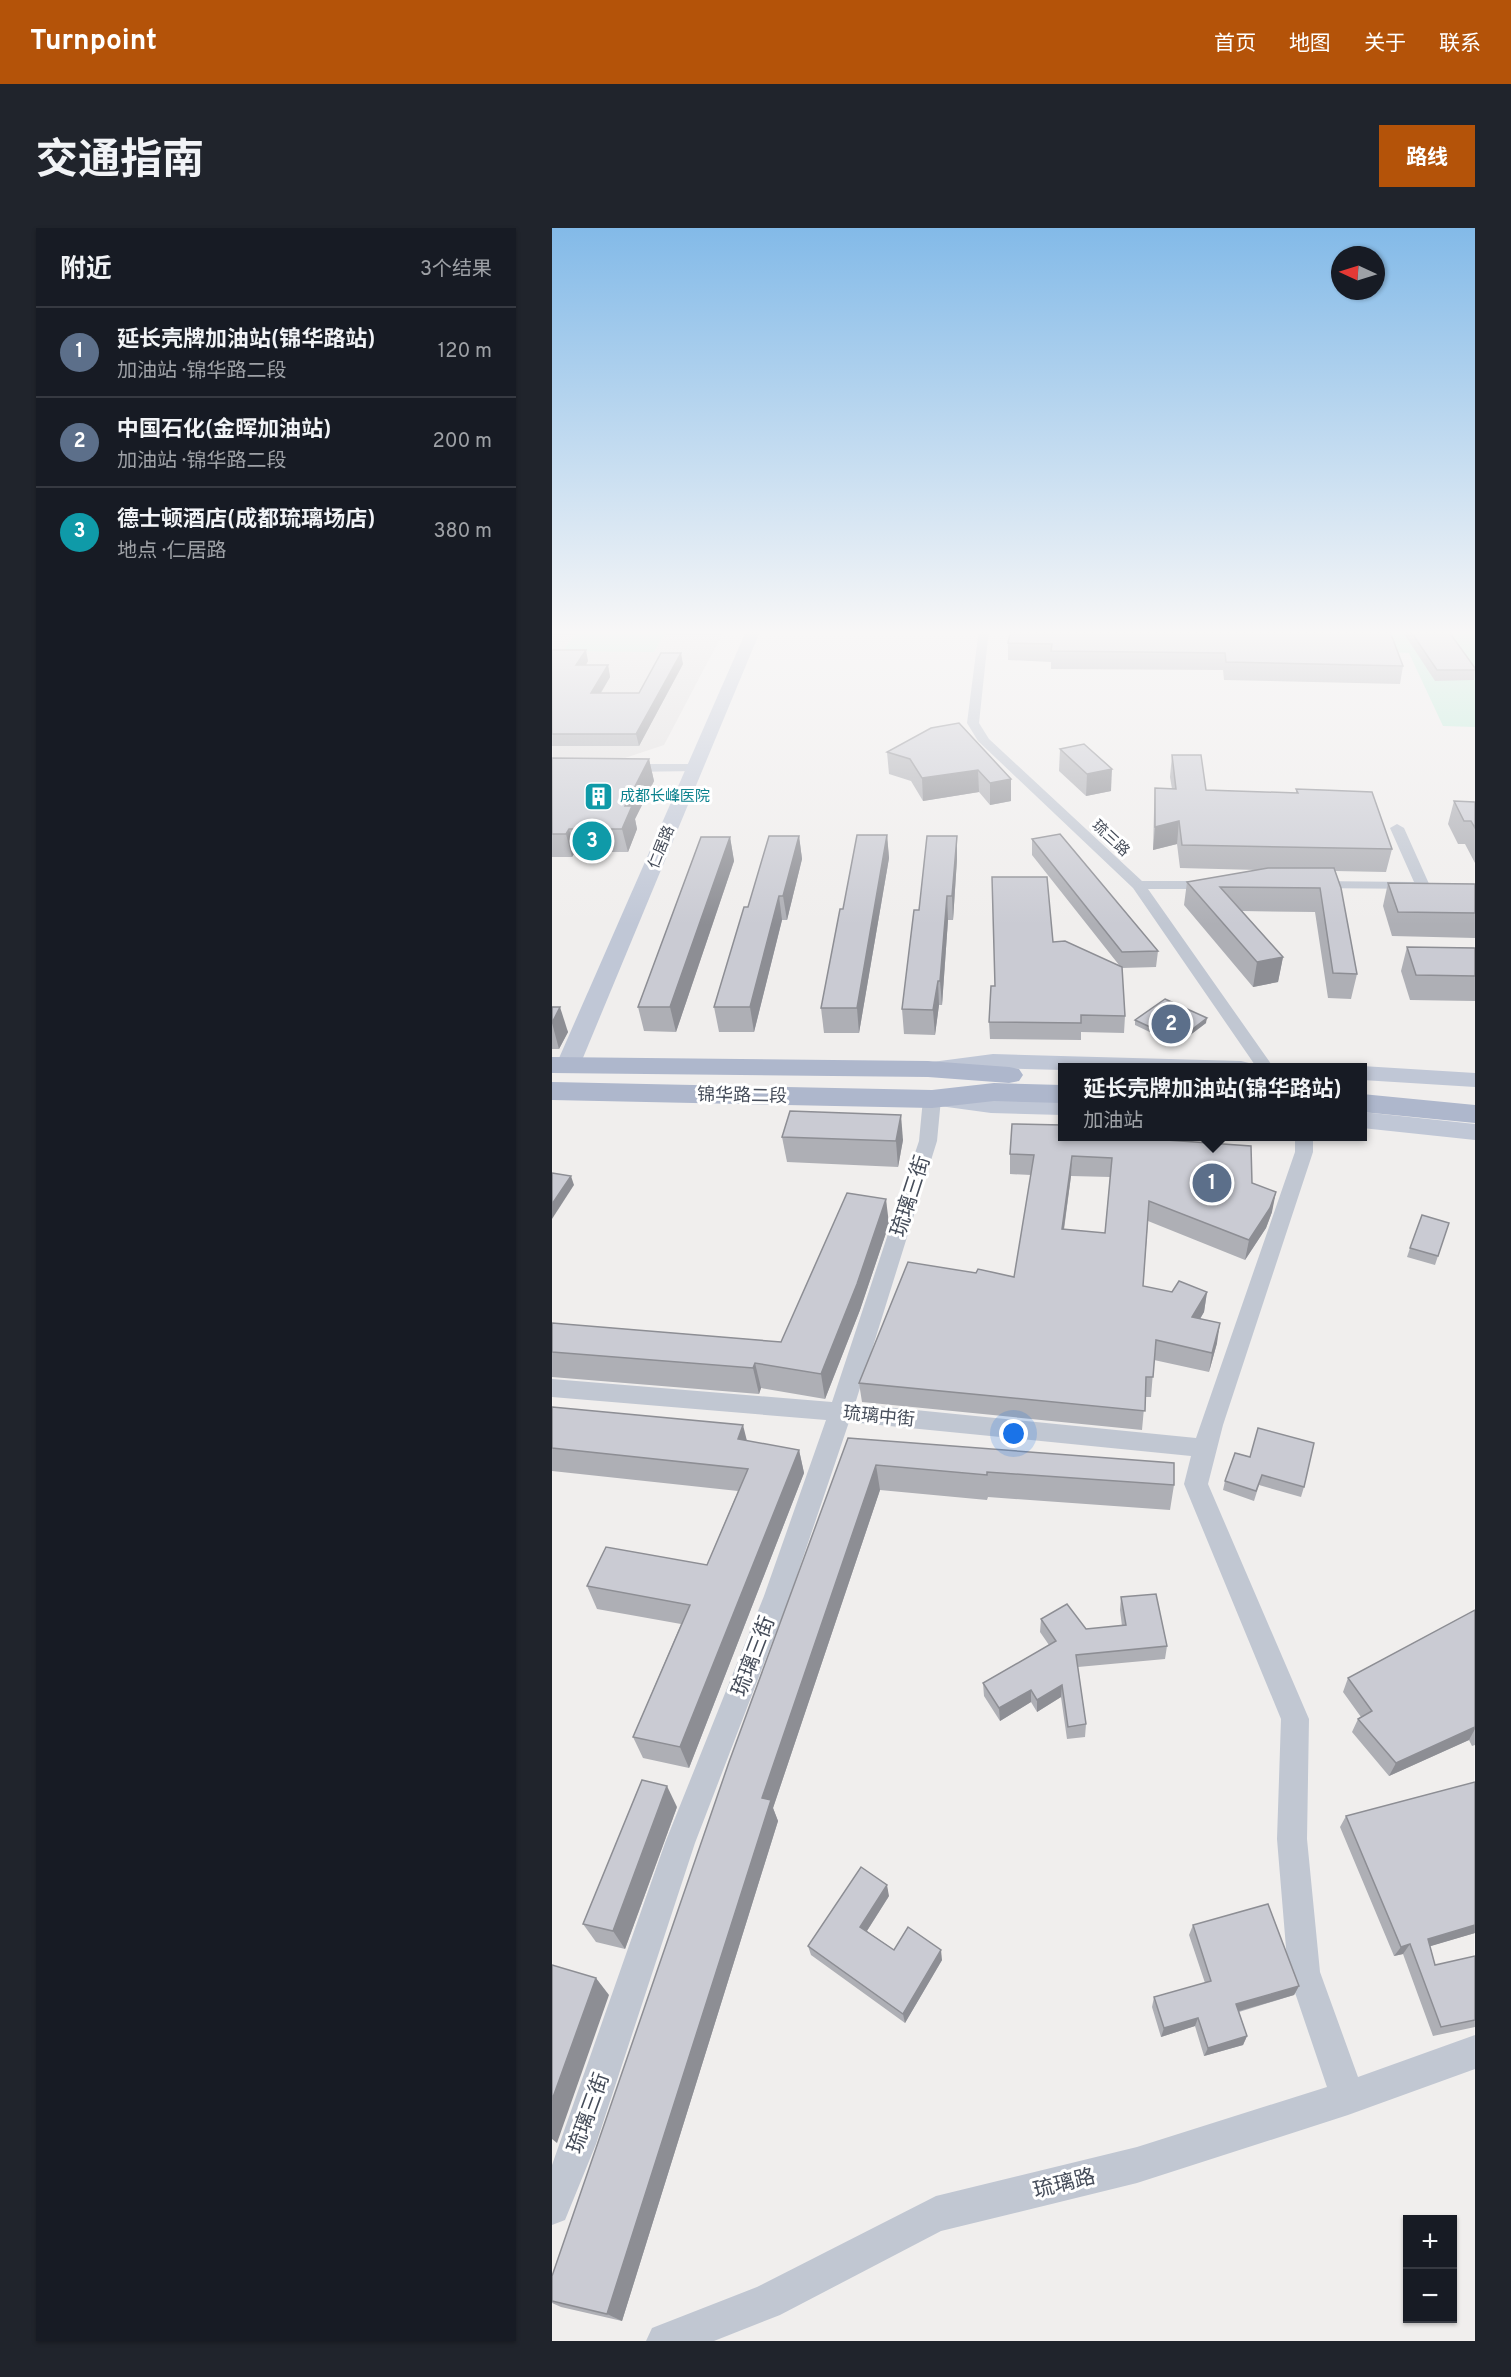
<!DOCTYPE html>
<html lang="zh">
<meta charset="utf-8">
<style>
:root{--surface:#171b24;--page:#20242c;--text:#f1f3f6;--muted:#9ea1a6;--line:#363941;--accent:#b45309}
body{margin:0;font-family:Overpass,"Noto Sans SC",sans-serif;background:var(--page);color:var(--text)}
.controls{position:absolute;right:18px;bottom:18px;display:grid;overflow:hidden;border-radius:0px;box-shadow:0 2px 4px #0004}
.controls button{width:54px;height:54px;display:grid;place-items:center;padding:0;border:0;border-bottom:2px solid var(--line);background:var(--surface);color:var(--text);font:30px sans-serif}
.compass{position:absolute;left:779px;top:18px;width:54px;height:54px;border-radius:50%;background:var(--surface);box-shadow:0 2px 4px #0004;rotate:274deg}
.you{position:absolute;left:462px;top:1206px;width:21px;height:21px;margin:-15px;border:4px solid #fff;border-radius:50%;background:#1a73e8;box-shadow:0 0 0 9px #1a73e833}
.badge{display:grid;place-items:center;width:39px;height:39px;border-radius:50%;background:var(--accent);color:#fff;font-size:20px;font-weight:700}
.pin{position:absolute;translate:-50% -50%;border:3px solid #fff;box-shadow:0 2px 6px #0006}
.popup{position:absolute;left:506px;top:835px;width:309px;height:78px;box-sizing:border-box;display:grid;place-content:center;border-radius:0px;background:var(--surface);filter:drop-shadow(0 2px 4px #0005);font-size:20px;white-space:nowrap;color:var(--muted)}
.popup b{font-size:22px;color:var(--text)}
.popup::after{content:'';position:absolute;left:50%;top:100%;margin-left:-12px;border:12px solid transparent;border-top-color:var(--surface)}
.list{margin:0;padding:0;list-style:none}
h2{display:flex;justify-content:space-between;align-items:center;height:78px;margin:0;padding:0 24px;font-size:26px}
h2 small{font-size:20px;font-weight:400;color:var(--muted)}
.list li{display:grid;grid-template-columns:39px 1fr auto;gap:18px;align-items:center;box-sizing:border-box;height:90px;padding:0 24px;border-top:2px solid var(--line)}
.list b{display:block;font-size:22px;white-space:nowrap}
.list p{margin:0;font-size:20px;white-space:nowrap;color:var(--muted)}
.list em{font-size:20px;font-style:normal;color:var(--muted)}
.map{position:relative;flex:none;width:923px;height:2113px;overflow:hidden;border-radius:0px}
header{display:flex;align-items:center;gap:36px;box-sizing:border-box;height:84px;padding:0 30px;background:var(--accent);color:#fff}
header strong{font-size:28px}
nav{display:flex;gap:33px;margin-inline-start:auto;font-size:21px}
.intro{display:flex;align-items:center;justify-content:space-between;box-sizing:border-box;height:144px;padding:0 36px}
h1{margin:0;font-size:42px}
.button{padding:15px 27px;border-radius:0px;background:var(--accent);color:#fff;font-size:21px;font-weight:700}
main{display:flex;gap:36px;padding:0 36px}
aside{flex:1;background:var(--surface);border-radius:0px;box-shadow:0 2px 4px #0004}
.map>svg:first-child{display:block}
.education{fill:#e1dfdf}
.green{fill:#bdedd9}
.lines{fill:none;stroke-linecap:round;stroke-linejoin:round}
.street{fill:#c1c7d2;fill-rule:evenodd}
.secondary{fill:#c0c7d6;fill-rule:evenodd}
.primary{fill:#aeb7cc;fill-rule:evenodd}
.wall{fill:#aeafb5;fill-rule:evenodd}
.shaded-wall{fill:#8d8e94}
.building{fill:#cacbd3;stroke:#8d8e94;stroke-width:1.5;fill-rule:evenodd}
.labels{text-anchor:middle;stroke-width:6;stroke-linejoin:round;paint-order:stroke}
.far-culture-label{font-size:15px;fill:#0d838f;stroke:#fff;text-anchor:start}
.far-street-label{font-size:15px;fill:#464d5a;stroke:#fff}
.street-label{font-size:18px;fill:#464d5a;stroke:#fff}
.near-street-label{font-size:21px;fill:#464d5a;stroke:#fff}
</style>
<header>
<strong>Turnpoint</strong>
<nav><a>首页</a><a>地图</a><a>关于</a><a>联系</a></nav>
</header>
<div class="intro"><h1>交通指南</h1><a class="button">路线</a></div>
<main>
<aside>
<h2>附近<small>3个结果</small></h2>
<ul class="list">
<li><span class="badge" style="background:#5c6f8a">1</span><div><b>延长壳牌加油站(锦华路站)</b><p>加油站 · 锦华路二段</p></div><em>120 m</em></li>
<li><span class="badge" style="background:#5c6f8a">2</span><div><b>中国石化(金晖加油站)</b><p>加油站 · 锦华路二段</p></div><em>200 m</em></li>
<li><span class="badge" style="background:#0f9aa8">3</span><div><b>德士顿酒店(成都琉璃场店)</b><p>地点 · 仁居路</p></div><em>380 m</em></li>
</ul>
</aside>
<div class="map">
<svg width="923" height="2113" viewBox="0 0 923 2113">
<rect width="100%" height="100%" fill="#f0eeed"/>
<polygon class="education" points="0,401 173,401 112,517 67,532 0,531"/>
<g class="green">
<polygon points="27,401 116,401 102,424 11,423"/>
<polygon points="740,401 923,401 923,499 891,498 857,425 791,421"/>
</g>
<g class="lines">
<g class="street">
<polygon points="427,401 437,401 427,495 437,511 590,653 663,653 670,657 663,661 596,661 722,840 705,840 581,660 426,513 415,495"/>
<polygon points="141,536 147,540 145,543 73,544 67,540 73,536"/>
<polygon points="845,596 852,600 878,658 876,661 756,660 754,657 761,653 862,654 838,600"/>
<polygon points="380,865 389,871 385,913 303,1176 644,1210 743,924 743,908 761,908 761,924 671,1197 656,1256 757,1491 755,1611 768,1744 806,1849 923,1807 923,1841 796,1887 585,1955 389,2003 228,2087 162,2113 94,2113 100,2100 205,2059 384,1968 585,1919 775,1859 736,1744 725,1611 729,1491 632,1256 639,1228 297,1194 238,1368 143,1615 44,1916 13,1992 0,1997 0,1937 113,1615 212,1368 274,1192 0,1169 0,1151 280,1174 367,913 371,871"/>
</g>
<g class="secondary">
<polygon points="195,401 209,401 28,837 24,842 8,842 4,837"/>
<polygon points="441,826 689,833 697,835 701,840 510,840 510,842 441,840 380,848 372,846 368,841 372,836 380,834"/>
<polygon points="810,838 923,845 923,859 810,852 810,840 803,840"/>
<polygon points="382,863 439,869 510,871 510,887 439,885 373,876 370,871 373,866"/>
<polygon points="810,884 923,896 923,912 810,900"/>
</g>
<g class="primary">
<polygon points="0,829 376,833 457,839 467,841 471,847 467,853 457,855 376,849 0,845"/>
<polygon points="0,854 380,862 442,855 510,857 510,875 442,873 380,880 0,872"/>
<polygon points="810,866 923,877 923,895 810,884"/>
</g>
</g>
<g class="wall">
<polygon points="459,401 851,438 848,456 672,452 671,442 499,441 499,434 456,432 456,415"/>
<polygon points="849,401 895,401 923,440 922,452 883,453"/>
<polygon points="0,422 36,433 34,437 56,437 58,449 49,465 87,465 131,436 87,518 0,518"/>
<polygon points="407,495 459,573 438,577 427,564 371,573 359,553 337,546 335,524"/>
<polygon points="508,521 559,563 534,568 507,543"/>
<polygon points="620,527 654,562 744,565 744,561 840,621 834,644 783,643 805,746 799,771 776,770 763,684 690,683 731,729 726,754 701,759 632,677 635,654 705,642 628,640 625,616 601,622 602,583 603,560 620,561 618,549"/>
<polygon points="0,530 97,531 102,553 83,591 85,601 76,624 23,624 20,629 0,629"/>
<polygon points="902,573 923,574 923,635 913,616 906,616 896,596"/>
<polygon points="335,607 337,630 307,805 272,805 269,780 291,681"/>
<polygon points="247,608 250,631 235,692 230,692 202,804 167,804 162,779 196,679"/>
<polygon points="405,608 405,631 401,692 396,692 390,777 387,777 383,807 352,806 350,781 367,682"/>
<polygon points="178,609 182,633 124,804 92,803 86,779"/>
<polygon points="480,611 606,723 604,739 570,740 573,788 572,805 529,804 529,812 438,811 437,794 501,714 567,737 480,627"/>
<polygon points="836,655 923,656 923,710 840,708 831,678"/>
<polygon points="855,719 923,720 923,773 858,772 849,743"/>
<polygon points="0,779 16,804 7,821 0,821"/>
<polygon points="583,792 654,795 625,817 583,797"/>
<polygon points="230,909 351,912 346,939 235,934"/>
<path d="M601,911L700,955L720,984L714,1000L693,1032L596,993L591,1058L620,1064H655L652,1084L648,1091L665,1115L657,1144L602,1132L599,1169H593L590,1202L310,1174L307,1155L424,1045L462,1049L479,947L458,946V926ZM519,948L558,949L553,1005L512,1002Z"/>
<polygon points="897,995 883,1037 855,1029 858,1020"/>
<polygon points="337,996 308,1082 273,1171 209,1160 207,1166 0,1149 0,1095 229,1114"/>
<polygon points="0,1179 247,1222 252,1245 137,1540 91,1530 81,1509 129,1396 45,1381 35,1358 155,1337 186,1263 0,1243"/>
<polygon points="296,1210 622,1257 618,1282 436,1269 435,1272 328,1262 221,1580 226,1593 70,2093 9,2079 0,2075 0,2048"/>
<polygon points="683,1225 752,1259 749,1269 707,1257 702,1273 671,1262 673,1253"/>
<polygon points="569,1369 615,1418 613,1431 526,1439 534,1496 533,1509 515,1511 509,1469 485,1484 479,1474 448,1493 432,1468 431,1455 497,1417 488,1404 489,1391 534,1401 570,1398 568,1382"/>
<polygon points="923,1382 923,1517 920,1518 917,1512 837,1548 800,1504 806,1491 809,1489 791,1464 796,1450"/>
<polygon points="923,1554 923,1705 878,1718 883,1737 923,1728 923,1799 881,1808 851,1726 842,1728 788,1599 794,1588"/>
<polygon points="125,1579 73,1721 44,1714 31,1696"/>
<polygon points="337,1668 315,1703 342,1722 390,1732 353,1795 259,1727 256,1718"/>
<polygon points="641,1697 747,1758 742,1767 687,1784 695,1808 691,1817 652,1828 643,1798 609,1809 600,1779 602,1769 653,1755 637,1707"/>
</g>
<g class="shaded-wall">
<polygon points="34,422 36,433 27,448 24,437"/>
<polygon points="129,425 131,436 87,518 84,506"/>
<polygon points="56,437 58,449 42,476 39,465"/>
<polygon points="97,531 102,553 83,591 85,601 76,624 70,601 73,578"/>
<polygon points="560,541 559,563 534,568 535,546"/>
<polygon points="426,542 427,564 371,573 370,550"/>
<polygon points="459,551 459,573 438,577 438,555"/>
<polygon points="627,593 625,616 601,622 603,599"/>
<polygon points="17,601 23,624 20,629 14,606"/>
<polygon points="335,607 337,630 307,805 305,780"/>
<polygon points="247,608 250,631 235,692 231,668"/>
<polygon points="405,608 405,631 401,692 400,668"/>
<polygon points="178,609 182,633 124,804 118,779"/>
<polygon points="227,668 230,692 202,804 198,779"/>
<polygon points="395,668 396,692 390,777 388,753"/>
<polygon points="731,729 726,754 701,759 705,734"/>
<polygon points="386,753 387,777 383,807 381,782"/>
<polygon points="8,779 16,804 7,821 0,795"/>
<polygon points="655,790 654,795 625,817 626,812"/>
<polygon points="349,887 351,912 346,939 344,913"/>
<polygon points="520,928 519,948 509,1021 510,1001"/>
<polygon points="19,948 22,957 0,991 0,976"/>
<polygon points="724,964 720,984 714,1000 693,1032 697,1012"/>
<polygon points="334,971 337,996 308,1082 273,1171 269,1146"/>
<polygon points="655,1064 652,1084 637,1109 640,1089"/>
<polygon points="668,1095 665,1115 657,1144 660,1125"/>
<polygon points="203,1135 209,1160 207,1166 201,1140"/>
<polygon points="191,1197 197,1221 186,1211"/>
<polygon points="247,1222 252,1245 137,1540 128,1519"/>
<polygon points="324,1237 328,1262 221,1580 226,1593 70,2093 55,2086 210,1570"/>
<polygon points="510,1457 509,1469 485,1484 485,1472"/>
<polygon points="479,1462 479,1474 448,1493 447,1480"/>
<polygon points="923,1499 923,1501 917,1512 837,1548 844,1535"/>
<polygon points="115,1558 125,1579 73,1721 61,1703"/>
<polygon points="335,1657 337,1668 311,1709 308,1699"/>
<polygon points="923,1697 923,1705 869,1721 876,1711"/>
<polygon points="858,1716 851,1726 842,1728 849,1719"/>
<polygon points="389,1722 390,1732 353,1795 351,1786"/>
<polygon points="44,1750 57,1767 5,1915 0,1911 0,1872"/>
<polygon points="747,1758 742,1767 680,1785 684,1776"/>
<polygon points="646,1790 643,1798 609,1809 612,1800"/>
<polygon points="695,1808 691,1817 652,1828 656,1820"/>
</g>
<g class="building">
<polygon points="459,401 837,401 851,438 674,434 673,425 499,423 500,416 456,415"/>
<polygon points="857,401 895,401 923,440 923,442 885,442"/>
<polygon points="0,422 34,422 24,437 56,437 39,465 87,465 109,425 129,425 84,506 0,506"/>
<polygon points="407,495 459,551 438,555 426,542 370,550 358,531 335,524 379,500"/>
<polygon points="532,516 560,541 535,546 508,521"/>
<polygon points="620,527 649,527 654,562 746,565 744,561 771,562 820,564 840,621 630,617 627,593 603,599 603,560 624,561"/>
<polygon points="0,530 97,531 73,578 80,578 70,601 17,601 14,606 0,606"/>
<polygon points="902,573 923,574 923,600 919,593 912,593"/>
<polygon points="508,606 606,723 570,724 480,611"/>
<polygon points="305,607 335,607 305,780 269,780 288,681 291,681"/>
<polygon points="217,608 247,608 231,668 227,668 198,779 162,779 192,679 196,679"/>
<polygon points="375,608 405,608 400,668 395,668 388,753 386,753 381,782 350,781 362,682 367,682"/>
<polygon points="149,609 178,609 118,779 86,779"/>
<polygon points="716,640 782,640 789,660 805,746 781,745 768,660 668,659 731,729 705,734 635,654"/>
<polygon points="440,649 495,649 501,714 513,713 570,739 573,788 529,787 529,795 437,794 439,758 443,758"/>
<polygon points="836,655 923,656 923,685 846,684"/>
<polygon points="855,719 923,720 923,748 864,747"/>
<polygon points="613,771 655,790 626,812 583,792"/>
<polygon points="0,779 8,779 0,795"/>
<polygon points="238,883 349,887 344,913 230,909"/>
<path d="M460,896L510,897V909H601V911L699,918L700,955L724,964L718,980L697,1012L597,973L591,1058L620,1064L627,1053L655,1064L640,1089L668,1095L660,1125L604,1112L601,1149H594L593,1183L307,1155L356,1034L424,1045L426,1041L462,1049L482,927L458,926ZM520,928L560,930L553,1005L510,1001Z"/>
<polygon points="0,945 19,948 0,976"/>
<polygon points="295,965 334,971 305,1056 269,1146 203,1135 201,1140 0,1124 0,1095 229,1114"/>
<polygon points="870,987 897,995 886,1028 858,1020"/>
<polygon points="0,1179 191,1197 186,1211 247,1222 128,1519 81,1509 138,1377 35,1358 54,1319 155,1337 196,1241 0,1220"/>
<polygon points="706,1200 762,1215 752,1259 710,1247 704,1263 673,1253 683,1225 698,1229"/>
<polygon points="296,1210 622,1235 622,1257 435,1244 435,1247 324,1237 210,1570 219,1572 55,2086 0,2073 0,2048 177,1534"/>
<polygon points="604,1366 615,1418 524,1427 534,1496 516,1499 510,1457 485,1472 479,1462 447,1480 431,1455 504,1413 489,1391 515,1376 534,1401 574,1397 569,1369"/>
<polygon points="923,1382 923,1499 844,1535 806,1491 820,1483 796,1450"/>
<polygon points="90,1552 115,1558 61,1703 31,1696"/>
<polygon points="923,1554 923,1697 876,1711 883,1737 923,1728 923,1792 889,1799 858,1716 849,1719 794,1588"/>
<polygon points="309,1639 335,1657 308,1699 342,1722 356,1699 389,1722 351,1786 256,1718"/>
<polygon points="716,1676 747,1758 684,1776 695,1808 656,1820 646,1790 612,1800 602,1769 659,1753 641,1697"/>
<polygon points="0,1737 44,1750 0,1872"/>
</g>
<linearGradient id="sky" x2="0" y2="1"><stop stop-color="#83bae8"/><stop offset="0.58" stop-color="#f8f7f7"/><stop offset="1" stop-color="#f8f7f7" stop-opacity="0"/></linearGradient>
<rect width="923" height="697" fill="url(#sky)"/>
<defs>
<symbol id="building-square" viewBox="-11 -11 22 22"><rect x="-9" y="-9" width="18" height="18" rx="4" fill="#0f9aa8" stroke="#fff"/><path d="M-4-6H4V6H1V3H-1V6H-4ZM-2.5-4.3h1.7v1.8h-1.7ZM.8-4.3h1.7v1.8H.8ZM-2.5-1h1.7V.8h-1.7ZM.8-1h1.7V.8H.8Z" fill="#fff"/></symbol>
</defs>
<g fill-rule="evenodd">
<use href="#building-square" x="30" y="552" width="33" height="33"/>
</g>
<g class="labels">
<g class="far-culture-label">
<text x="68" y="573">成都长峰医院</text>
</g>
<g class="far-street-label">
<text transform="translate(559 610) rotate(43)" y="5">琉三路</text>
<text transform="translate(109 619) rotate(-68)" y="5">仁居路</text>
</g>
<g class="street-label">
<text transform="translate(190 867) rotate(1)" y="6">锦华路二段</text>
<text transform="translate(327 1188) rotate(6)" y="6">琉璃中街</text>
</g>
<g class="near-street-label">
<text transform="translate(358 968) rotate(-72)" y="7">琉璃三街</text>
<text transform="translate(201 1428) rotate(-69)" y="7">琉璃三街</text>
<text transform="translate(36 1885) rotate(-70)" y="7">琉璃三街</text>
<text transform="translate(512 1955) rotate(-14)" y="7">琉璃路</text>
</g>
</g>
</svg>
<div class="controls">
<button>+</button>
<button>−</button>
</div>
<svg class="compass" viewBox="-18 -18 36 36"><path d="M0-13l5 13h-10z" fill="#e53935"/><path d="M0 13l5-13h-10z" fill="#9ea1a6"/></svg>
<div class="you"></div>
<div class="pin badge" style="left:660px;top:955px;background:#5c6f8a">1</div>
<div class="popup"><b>延长壳牌加油站(锦华路站)</b>加油站</div>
<div class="pin badge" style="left:619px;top:796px;background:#5c6f8a">2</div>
<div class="pin badge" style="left:40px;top:613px;background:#0f9aa8">3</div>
</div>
</main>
